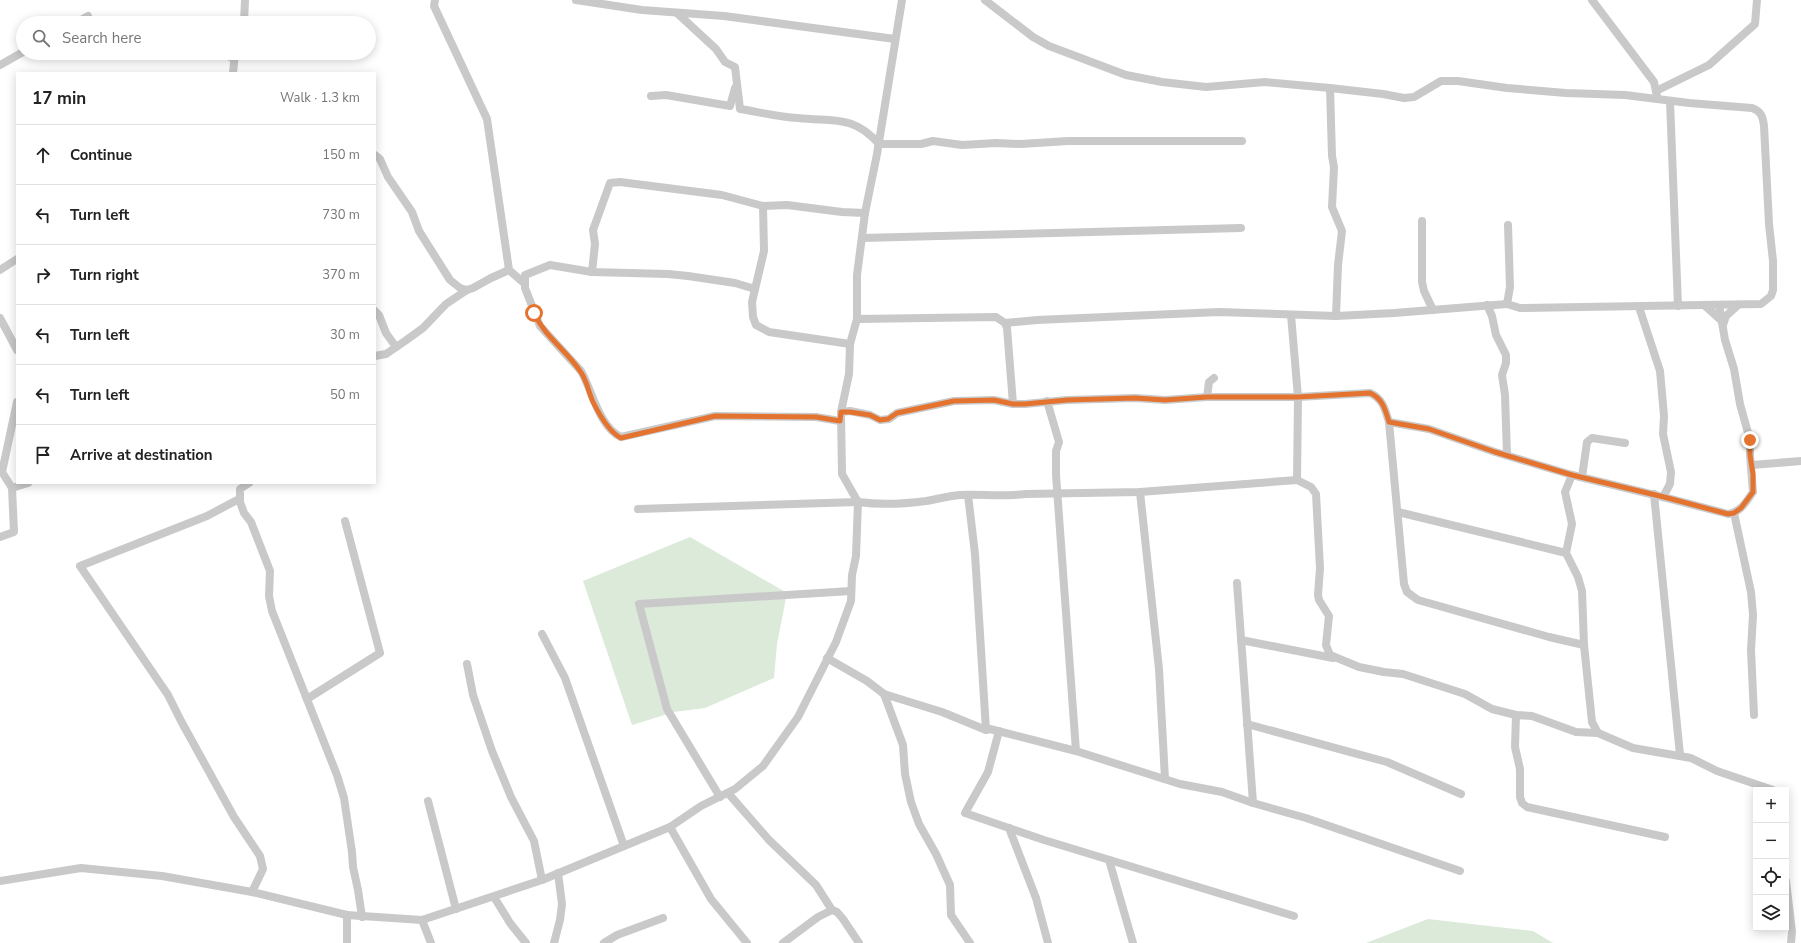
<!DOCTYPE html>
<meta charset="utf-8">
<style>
:root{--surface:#fff;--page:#f2f2f2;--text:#222;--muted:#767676;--line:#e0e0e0}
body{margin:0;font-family:"Nunito Sans",sans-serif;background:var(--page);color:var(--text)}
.controls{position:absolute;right:12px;bottom:12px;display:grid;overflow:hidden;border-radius:0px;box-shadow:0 2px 10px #0003}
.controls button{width:36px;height:36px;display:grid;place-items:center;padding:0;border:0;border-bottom:1px solid var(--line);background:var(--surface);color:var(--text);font:20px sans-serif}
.stop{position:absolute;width:12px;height:12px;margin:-9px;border:3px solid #e3732f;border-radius:50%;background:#fff}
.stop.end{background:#e3732f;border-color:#fff;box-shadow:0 1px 4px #0008}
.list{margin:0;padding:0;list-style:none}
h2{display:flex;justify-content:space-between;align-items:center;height:52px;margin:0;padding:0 16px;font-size:17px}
h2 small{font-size:13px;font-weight:400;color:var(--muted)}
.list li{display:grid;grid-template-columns:26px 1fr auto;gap:12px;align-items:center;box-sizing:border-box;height:60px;padding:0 16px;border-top:1px solid var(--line)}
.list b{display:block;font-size:15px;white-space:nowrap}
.list em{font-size:13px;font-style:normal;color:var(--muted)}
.icon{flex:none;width:22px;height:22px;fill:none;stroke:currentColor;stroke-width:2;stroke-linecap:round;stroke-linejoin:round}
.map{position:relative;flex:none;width:1801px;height:943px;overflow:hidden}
.search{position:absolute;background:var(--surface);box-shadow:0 2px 10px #0003;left:16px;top:16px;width:360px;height:44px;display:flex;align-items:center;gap:10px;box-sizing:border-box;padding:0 14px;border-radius:22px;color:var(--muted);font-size:15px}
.panel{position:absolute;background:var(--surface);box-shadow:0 2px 10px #0003;left:16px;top:72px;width:360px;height:412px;border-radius:0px}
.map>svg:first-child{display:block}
.green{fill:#dbead9}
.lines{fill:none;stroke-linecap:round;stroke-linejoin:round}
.street{stroke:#c9c9c9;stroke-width:8}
.route{stroke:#e3732f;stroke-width:5}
</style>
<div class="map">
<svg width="1801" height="943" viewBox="0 0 1801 943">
<rect width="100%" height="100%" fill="#fff"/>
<g class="green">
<polygon points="690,537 787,593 777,644 774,678 705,708 674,712 632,725 583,581"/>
<polygon points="1428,919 1533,931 1553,943 1366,943"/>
</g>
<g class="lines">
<g class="street">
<polyline points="435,0 434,6 487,119 509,270 524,283"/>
<polyline points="576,0 642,10 724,16 895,39"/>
<path d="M985,0L1033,37L1049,46L1126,75L1162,82L1206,87L1265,82L1330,88L1383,94L1404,98L1414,97L1441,81H1458L1507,88L1566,93L1625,95L1689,103L1752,108C1761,111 1763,117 1764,126L1769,224L1773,261V290L1771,296L1761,304L1520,308L1507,304"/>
<polyline points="1592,0 1654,82 1657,96"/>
<path d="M677,13L716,49L725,62L735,67L740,109C759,112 779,117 798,118C832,122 853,114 879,144H921L933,141L962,145L996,143L1021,144L1068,141H1242"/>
<polyline points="76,23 88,16"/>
<polyline points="244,23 245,0"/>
<polyline points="223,53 234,59"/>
<polyline points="0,65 23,52"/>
<polyline points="233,73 235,53"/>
<polyline points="1330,88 1332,156 1334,167 1332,207 1342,231 1338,265 1336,316"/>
<polyline points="1656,91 1709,65 1755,24 1757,0"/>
<polyline points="651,96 666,95 730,106 735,88"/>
<polyline points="1670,101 1678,306"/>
<polyline points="375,155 380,159 388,177 412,212 419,231 450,280 460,288 467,290 473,288 491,278 509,270"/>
<polyline points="763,206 764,251 752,302 753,317 756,325 769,332 850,344"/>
<polyline points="1422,221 1422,282 1424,291 1433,310"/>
<polyline points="862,238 1241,228"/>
<polyline points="0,270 17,259"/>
<polyline points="592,272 595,244 593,230 610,183 620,182 722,195 763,206 787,205 842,212 865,213"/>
<path d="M755,289L735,283L688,276L668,274L592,272L550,265L525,275V288L540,326L581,371C592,390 599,427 621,437L715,416L816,417L840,421"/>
<polyline points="1487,305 1492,316 1496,335 1506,355 1506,363 1502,375 1505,395 1507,455"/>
<polyline points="1704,305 1722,321"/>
<polyline points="1639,307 1660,371 1664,416 1663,434 1671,472 1670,484 1663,497"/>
<polyline points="375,311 379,315 386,333 396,347"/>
<path d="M1291,315L1298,397L1370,393C1383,399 1385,409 1389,422L1404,584L1407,592L1418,600L1549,637L1584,645"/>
<polyline points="0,318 17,350"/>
<polyline points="857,319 996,317 1005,323 1007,328 1013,404"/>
<polyline points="1005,323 1037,320 1219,312 1336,316 1394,313 1507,304 1510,287 1508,225"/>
<polyline points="1723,325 1726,316 1738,305"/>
<polyline points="375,356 386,354 405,341 423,328 446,304 467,290"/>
<polyline points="1207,397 1298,397 1297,480"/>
<polyline points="1047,401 1059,442 1056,451 1056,475 1076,751"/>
<polyline points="841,412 850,411 870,415 880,420 889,419 897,413 954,401 994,400 1013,404 1025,404 1067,400 1135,398 1165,400 1207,397 1209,382 1214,378"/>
<path d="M1389,422L1429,429L1495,452L1572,475L1663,497L1728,514C1741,512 1746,502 1753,492L1750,455V440L1740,404L1734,369L1725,340L1719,305"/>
<polyline points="1752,465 1801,461"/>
<polyline points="1572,475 1565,492 1572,524 1566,553 1578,577 1582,591 1584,645 1592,722 1598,733 1633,748 1691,758 1717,771 1773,790"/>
<polyline points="1582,477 1587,442 1592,438 1625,443"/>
<polyline points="249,483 240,489 240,502 244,513 251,522 270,571 269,596 272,611 337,775 344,798 352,852 353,867 358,890 362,917"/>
<polyline points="12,488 28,483"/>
<polyline points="1140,492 1159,669 1165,779"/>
<polyline points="1654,494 1680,755"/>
<polyline points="968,495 975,554 986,730"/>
<polyline points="239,499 207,516 80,566 168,695 181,721 234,817 260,856 263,869 252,892"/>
<path d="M638,509L858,502C880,505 904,504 926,501C937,499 949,496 960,495C982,494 1004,497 1025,494L1140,492L1297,480L1311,487L1316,494L1320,568L1318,595L1319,600L1329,616L1326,645L1330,655L1359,667L1384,672L1403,674L1465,694L1492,709L1516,715L1532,716L1576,732L1598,733"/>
<polyline points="1398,512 1566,553"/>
<polyline points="1734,513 1751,592 1753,615 1751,650 1754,715"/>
<polyline points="0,537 14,532 12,488 2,472 17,402"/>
<polyline points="1237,583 1253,803"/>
<polyline points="542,634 565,678 624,846"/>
<polyline points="1241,640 1333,658"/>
<polyline points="827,658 867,681 884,694 942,712 986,730 990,729 1076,751 1180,784 1222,792 1253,803 1306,818 1460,871"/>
<polyline points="467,664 473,695 492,751 511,797 534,841 542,880"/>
<polyline points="884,694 903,745 905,774 911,802 919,824 936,854 950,885 951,915 970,943"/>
<polyline points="307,699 380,653 345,521"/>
<polyline points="1516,715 1515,747 1520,769 1520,797 1522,803 1527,807 1665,837"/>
<polyline points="1247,724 1387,762 1461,794"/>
<polyline points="999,731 988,772 965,813 1044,840 1294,916"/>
<polyline points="728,793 769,840 816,885 832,910 837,912 843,919 859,943"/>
<polyline points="720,797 667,709 639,604 851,591"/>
<polyline points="428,801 456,909"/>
<polyline points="670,827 711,899 747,943"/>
<polyline points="1009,828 1036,898 1048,943"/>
<polyline points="1109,860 1133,943"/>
<polyline points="0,881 81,868 162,876 252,892 347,915 422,920 542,880 670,827 701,806 735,789 763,766 798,717 836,642 851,601 852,575 856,556 858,502 842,474 841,412 849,374 850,344 857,319 857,275 865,213 877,154 902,0"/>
<polyline points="1786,881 1792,932 1791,943"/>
<polyline points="494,897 510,923 526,943"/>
<polyline points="422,920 431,943"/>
<polyline points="347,943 347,915"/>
<polyline points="554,943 560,920 562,904 558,873"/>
<polyline points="604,943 617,935 663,918"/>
<polyline points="783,943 818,917 832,910"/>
</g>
</g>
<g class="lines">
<path class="route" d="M534,313C545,337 566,350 580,371C587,380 588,391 593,402C599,414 609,432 621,438L715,416L816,417L840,421L841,412H850L870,415L880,420L888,419L897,413L954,401L994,400L1013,404H1025L1067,400L1135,398L1165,400L1207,397H1298L1370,393C1383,399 1385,409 1389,422L1429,429L1495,452L1572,475L1664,497L1728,514L1734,513L1741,508L1753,492V474L1750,455V440"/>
</g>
</svg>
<div class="controls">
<button>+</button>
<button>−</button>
<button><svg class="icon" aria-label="locate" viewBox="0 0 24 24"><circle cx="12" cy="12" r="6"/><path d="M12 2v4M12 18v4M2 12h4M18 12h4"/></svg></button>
<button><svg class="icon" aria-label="layers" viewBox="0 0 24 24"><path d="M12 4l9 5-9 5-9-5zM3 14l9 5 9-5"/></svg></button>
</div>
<div class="stop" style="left:534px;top:313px"></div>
<div class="stop end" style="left:1750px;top:440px"></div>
<div class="search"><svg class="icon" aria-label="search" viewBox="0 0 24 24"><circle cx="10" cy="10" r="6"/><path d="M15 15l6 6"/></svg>Search here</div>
<section class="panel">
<h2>17 min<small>Walk · 1.3 km</small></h2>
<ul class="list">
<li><svg class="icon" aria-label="ahead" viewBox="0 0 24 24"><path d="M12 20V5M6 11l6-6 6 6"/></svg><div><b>Continue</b></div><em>150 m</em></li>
<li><svg class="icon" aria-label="left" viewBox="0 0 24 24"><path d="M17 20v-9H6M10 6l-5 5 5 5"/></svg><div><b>Turn left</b></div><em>730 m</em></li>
<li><svg class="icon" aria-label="right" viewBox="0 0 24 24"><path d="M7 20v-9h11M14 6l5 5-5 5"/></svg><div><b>Turn right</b></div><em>370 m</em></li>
<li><svg class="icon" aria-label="left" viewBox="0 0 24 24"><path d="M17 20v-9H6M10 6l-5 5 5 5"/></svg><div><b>Turn left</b></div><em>30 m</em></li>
<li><svg class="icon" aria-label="left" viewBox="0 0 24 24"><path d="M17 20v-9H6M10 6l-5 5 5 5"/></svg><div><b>Turn left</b></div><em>50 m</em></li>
<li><svg class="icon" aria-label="arrive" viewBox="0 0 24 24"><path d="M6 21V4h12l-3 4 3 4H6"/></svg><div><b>Arrive at destination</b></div></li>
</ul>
</section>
</div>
